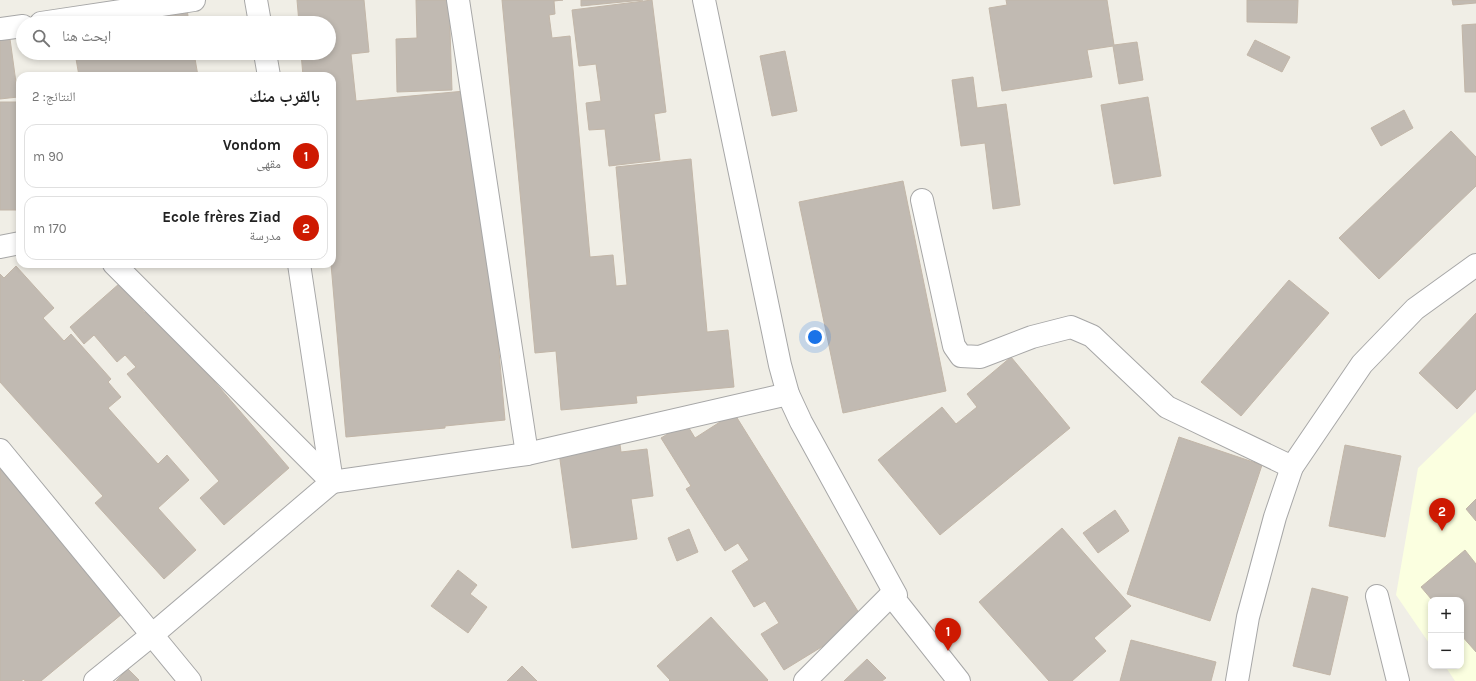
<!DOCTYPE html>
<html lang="ar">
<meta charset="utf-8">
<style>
:root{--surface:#fff;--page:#f6f6f6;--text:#222;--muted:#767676;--line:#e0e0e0;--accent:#ce1901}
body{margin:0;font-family:Karla,"Noto Naskh Arabic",sans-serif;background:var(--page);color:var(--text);direction:rtl}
.controls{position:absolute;right:12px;bottom:12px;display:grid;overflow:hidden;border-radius:8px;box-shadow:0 2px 6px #0003}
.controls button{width:36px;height:36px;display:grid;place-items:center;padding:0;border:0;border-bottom:1px solid var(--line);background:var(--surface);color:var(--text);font:20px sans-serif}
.you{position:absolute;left:815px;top:337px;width:14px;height:14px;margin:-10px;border:3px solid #fff;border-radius:50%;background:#1a73e8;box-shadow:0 0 0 6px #1a73e833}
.badge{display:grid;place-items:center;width:26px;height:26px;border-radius:50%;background:var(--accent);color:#fff;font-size:13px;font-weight:700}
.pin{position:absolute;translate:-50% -33px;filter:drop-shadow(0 1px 2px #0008)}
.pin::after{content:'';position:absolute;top:21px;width:14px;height:12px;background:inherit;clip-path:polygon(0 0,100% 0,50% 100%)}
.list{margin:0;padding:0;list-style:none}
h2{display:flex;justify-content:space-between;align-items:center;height:52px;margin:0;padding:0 16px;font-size:17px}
h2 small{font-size:13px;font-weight:400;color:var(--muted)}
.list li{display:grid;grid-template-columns:26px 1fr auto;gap:12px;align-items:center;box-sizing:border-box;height:64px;margin:0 8px 8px;padding:0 8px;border:1px solid var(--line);border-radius:12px}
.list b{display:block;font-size:15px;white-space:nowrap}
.list p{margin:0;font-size:13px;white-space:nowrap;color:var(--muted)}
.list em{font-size:13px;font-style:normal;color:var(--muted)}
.icon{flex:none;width:22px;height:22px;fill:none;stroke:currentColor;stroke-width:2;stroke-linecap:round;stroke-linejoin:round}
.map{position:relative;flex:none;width:1476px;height:681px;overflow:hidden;direction:ltr}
.search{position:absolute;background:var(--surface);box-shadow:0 2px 6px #0003;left:16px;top:16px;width:320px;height:44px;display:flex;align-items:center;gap:10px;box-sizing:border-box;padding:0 14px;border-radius:22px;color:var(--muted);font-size:15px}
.panel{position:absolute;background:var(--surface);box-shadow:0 2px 6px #0003;left:16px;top:72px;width:320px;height:196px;border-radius:12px;direction:rtl}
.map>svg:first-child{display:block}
.education{fill:#fbffe0}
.building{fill:#c1bab2;stroke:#c2b6a8}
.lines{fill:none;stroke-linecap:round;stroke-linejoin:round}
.minor-casing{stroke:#a7a7a7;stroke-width:24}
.minor{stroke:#fff;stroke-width:22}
</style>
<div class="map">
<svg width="1476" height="681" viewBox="0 0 1476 681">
<rect width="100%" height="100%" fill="#f0eee6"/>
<polygon class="education" points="1476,412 1476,681 1455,681 1445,666 1461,666 1461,600 1431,600 1431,646 1396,595 1418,468"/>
<g class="building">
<polygon points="297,0 364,0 369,52 351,54 356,101 476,90 505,420 445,426 445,428 346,437 331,264 332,264 332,76 303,76 301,53 329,53 329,23 299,23"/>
<polygon points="416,0 449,0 452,90 397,92 396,39 417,38"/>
<polygon points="502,0 563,0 554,1 555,14 549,15 552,38 570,36 590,257 613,255 616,286 627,285 616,167 691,159 707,332 728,330 734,387 636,396 637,403 561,410 556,351 535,353"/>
<polygon points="581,0 643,0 581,6"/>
<polygon points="652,0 666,112 654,114 660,160 609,166 605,129 589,130 586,103 601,101 596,64 579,66 572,10"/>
<polygon points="1006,0 1107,0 1114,45 1137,42 1143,80 1119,84 1113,46 1087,50 1092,77 1002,91 989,8 1007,5"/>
<polygon points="1247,0 1298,0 1297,23 1247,22"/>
<polygon points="1452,0 1476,0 1476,3 1453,5"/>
<polygon points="187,9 189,23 71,23"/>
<polygon points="1476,24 1476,92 1465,92 1462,25"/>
<polygon points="10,39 18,97 0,99 0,40"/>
<polygon points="1255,40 1290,57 1282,72 1247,55"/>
<polygon points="785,51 797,111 772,116 760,56"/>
<polygon points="75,53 194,53 198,76 79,76"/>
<polygon points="973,77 977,108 1006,104 1020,205 993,209 985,143 961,146 952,80"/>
<polygon points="1148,97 1161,176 1114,184 1101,105"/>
<rect x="0" y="102" width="20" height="108"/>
<polygon points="1404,110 1413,128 1381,146 1371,128"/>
<polygon points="1451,131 1476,157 1476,186 1379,279 1339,238"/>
<polygon points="903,181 946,391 843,413 799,202"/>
<polygon points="16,266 54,308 43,318 64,341 71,334 111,379 108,382 121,397 108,408 158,464 167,455 189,480 158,508 196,550 164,579 95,503 103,496 0,382 0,274 4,278"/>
<polygon points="1289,280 1329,313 1241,416 1201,382"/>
<polygon points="120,283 145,313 151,308 289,468 224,525 200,498 219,481 127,374 136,367 125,355 117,362 94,335 84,344 70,327"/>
<polygon points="1476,313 1476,389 1457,409 1419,373"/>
<polygon points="1011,357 1070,428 940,535 878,460 942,407 956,424 977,407 967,394"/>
<polygon points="734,413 864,621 784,670 761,634 779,623 765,601 754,607 732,571 749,560 738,543 725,551 686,489 691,486 661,438 686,423 695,438"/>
<polygon points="619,437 621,452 647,449 653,496 631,499 637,539 572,548 558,445"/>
<polygon points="1179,437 1262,465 1210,621 1127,594"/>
<polygon points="1345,445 1401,456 1385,537 1329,526"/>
<polygon points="0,464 128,609 41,681 25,681 24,679 21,681 0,681"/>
<polygon points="1476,499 1476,521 1466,509"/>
<polygon points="1115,510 1129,531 1098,553 1083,533"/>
<polygon points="1062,528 1131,606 1094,638 1106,651 1072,681 1049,681 979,602"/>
<polygon points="689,529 698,552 677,561 668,538"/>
<polygon points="1465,550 1476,564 1476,652 1461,635 1461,600 1432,600 1421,587"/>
<polygon points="458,570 477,585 470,594 487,607 468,633 431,606"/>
<polygon points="1312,588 1348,597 1330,675 1293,666"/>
<polygon points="711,617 768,680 767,681 669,681 670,680 657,666"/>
<polygon points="1131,640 1216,662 1211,681 1120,681"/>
<polygon points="867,659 886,678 882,681 844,681"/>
<polygon points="522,666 537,681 507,681"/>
<polygon points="128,669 139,680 138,681 116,681"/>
</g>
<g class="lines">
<defs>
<g id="minor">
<polyline points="256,0 260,23"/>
<polyline points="458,0 527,454"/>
<polyline points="704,0 780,365 788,394 801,422 896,595 891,595 959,681"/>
<polyline points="41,23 194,0"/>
<polyline points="0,29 23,26"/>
<polyline points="265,53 269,76"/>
<polyline points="922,200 954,346 961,356 980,357 1032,337 1071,327 1092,336 1167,407 1292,467"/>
<polyline points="0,247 20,243"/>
<polyline points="299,264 332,482 527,454 788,394"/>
<polyline points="0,450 190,681"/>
<polyline points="1377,596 1398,681"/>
<polyline points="95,681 152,635 332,482 114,264"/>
<polyline points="805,681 891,595"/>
<polyline points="1237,681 1248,617 1275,517 1292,467 1362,364 1415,309 1476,265"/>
</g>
</defs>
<use href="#minor" class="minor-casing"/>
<use href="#minor" class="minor"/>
</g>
</svg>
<div class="controls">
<button>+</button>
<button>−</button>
</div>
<div class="you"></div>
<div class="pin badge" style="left:948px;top:651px">1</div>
<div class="pin badge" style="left:1442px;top:531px">2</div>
<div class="search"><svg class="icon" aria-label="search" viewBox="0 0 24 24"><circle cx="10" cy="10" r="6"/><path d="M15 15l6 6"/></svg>ابحث هنا</div>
<section class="panel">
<h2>بالقرب منك<small>النتائج: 2</small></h2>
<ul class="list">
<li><span class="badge">1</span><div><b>Vondom</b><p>مقهى</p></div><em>90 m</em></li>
<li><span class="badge">2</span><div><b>Ecole frères Ziad</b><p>مدرسة</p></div><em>170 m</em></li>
</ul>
</section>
</div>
